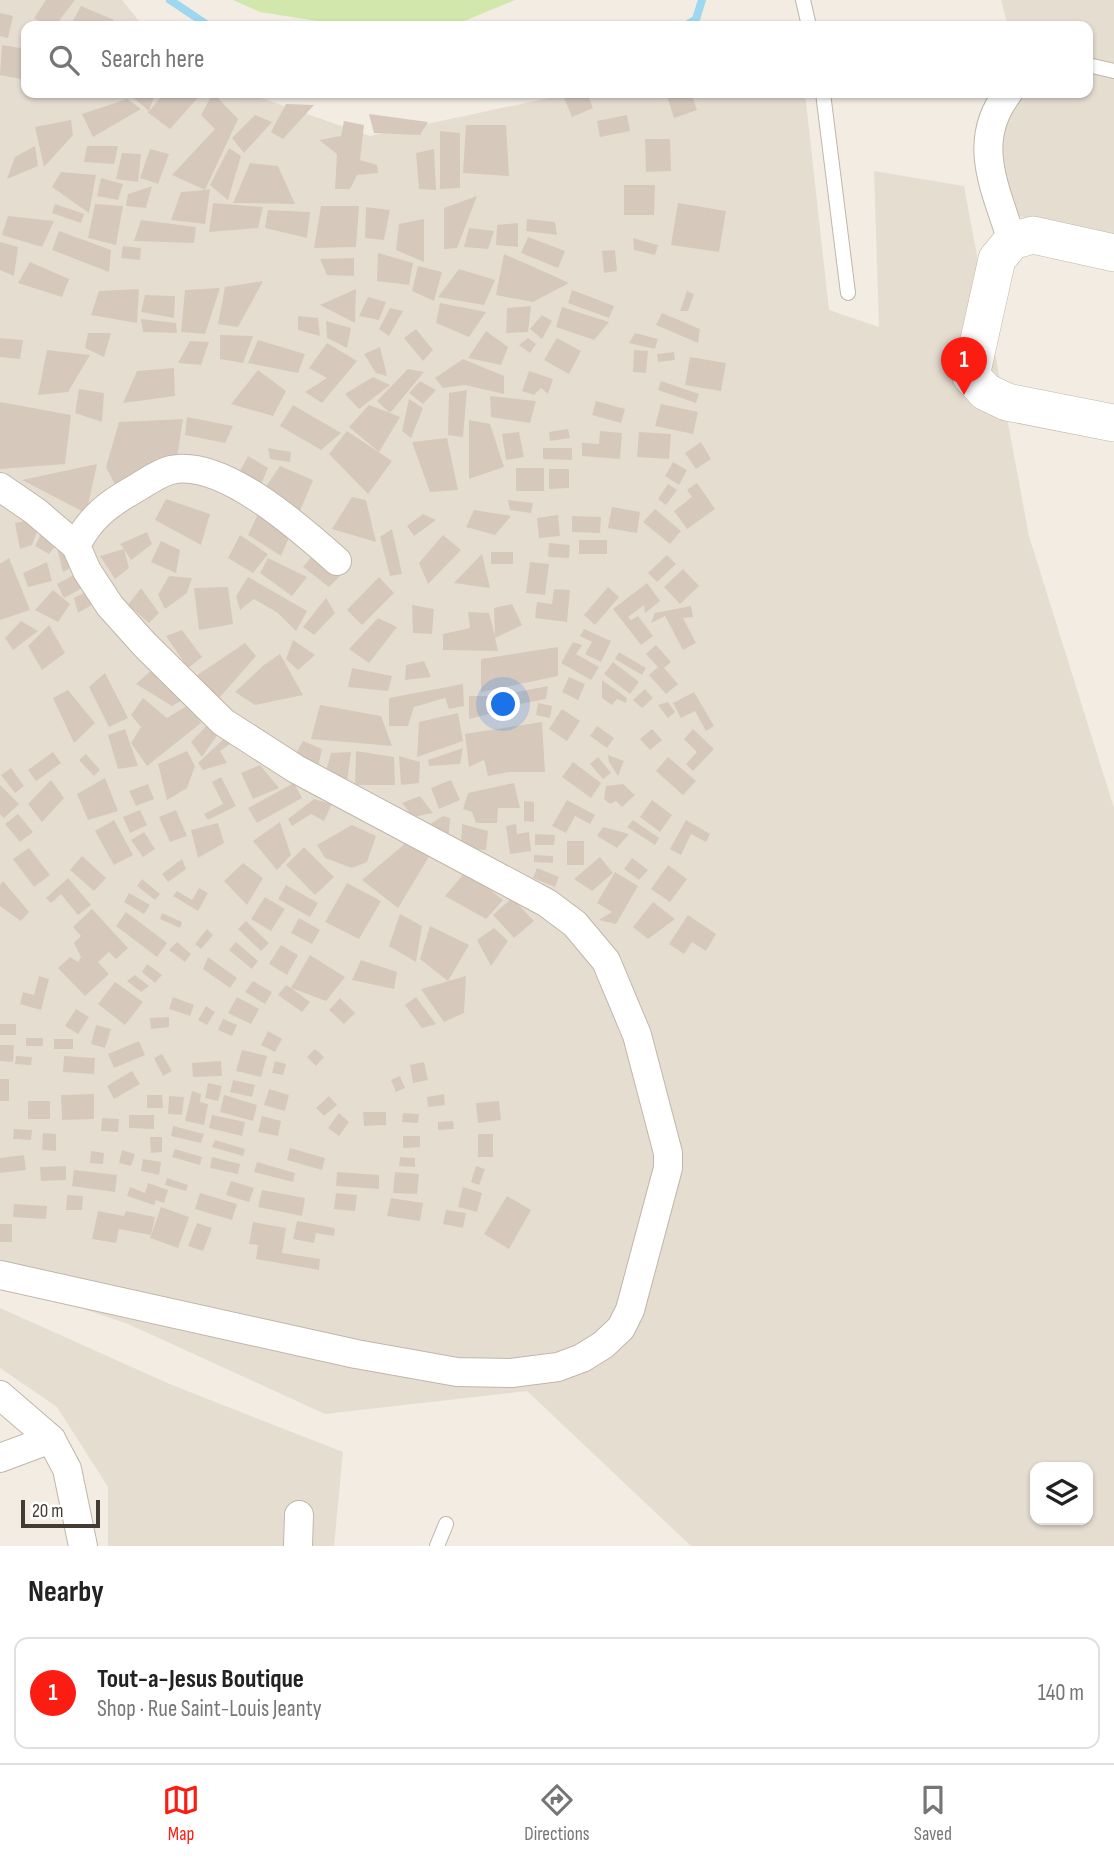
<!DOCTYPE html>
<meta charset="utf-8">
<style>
:root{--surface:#fff;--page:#f6f6f6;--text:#222;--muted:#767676;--line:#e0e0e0;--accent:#fb1c12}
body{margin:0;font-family:"Sofia Sans Condensed",sans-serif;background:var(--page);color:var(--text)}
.controls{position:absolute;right:21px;bottom:21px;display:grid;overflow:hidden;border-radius:14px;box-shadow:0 2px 5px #0004}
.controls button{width:63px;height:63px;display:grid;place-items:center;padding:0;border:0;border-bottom:2px solid var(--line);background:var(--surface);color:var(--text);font:35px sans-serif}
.scale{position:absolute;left:21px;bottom:18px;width:79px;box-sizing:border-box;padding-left:7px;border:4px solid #443c34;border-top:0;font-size:19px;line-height:24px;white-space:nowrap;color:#443c34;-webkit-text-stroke:5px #fff;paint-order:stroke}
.you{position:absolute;left:504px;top:705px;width:24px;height:24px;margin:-18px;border:5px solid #fff;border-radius:50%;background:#1a73e8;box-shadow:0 0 0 10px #1a73e833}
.badge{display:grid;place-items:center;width:46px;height:46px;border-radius:50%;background:var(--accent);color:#fff;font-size:23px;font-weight:700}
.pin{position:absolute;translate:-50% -58px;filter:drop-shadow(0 2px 4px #0008)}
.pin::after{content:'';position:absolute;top:37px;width:24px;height:21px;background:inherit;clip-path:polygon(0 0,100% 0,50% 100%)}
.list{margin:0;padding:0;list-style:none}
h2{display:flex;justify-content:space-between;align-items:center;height:91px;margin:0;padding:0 28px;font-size:30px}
h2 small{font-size:23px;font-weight:400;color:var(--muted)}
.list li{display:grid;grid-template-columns:46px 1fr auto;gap:21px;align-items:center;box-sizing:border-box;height:112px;margin:0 14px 14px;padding:0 14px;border:2px solid var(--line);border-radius:14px}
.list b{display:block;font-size:26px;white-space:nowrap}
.list p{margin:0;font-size:23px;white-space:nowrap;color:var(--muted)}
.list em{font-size:23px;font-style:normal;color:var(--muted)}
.icon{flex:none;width:38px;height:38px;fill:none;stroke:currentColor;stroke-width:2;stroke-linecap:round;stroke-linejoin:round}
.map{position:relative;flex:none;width:1114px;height:1546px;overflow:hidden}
.search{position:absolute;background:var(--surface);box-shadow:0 2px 5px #0004;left:21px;right:21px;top:21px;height:77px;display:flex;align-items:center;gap:18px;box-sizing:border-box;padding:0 24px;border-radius:14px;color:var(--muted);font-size:26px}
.sheet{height:217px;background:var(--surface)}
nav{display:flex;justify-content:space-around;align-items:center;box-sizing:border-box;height:98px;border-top:2px solid var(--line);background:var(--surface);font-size:19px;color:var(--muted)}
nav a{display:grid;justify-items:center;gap:4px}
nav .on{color:var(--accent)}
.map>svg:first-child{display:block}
.residential{fill:#e6ddd1;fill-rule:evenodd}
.green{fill:#d2e7ab}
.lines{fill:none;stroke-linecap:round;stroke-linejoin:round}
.stream{stroke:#9ed7f0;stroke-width:8}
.building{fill:#d6c9bc}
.service-casing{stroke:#c0b6a9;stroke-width:16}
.minor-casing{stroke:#c0b6a9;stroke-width:30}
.tertiary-casing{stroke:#c0b6a9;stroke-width:38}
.service{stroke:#fff;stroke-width:14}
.minor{stroke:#fff;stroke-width:28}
.tertiary{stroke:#fff;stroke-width:37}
</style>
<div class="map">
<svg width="1114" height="1546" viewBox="0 0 1114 1546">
<rect width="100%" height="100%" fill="#f2ece3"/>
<g class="residential">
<path d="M0,0H122L143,26H26V93H247L370,136L573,93H805L829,310L879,327L874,171L964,186L1029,536L1114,808V1546H691L527,1391L325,1414L128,1324L0,1281ZM1035,1467H1088V1520H1035Z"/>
<polygon points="1001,0 1114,0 1114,246 1063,237 1010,211 991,158 1005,93 1088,93 1088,26 1008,26"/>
<polygon points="0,1308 172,1385 343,1452 334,1546 108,1546 108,1487 57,1407 0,1368"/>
</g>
<polygon class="green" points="233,0 515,0 452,26 349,26 260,12"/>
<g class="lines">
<g class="stream">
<polyline points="170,0 209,26"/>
<polyline points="685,26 696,19 702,0"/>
</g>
</g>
<g class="building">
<polygon points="46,0 75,0 55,26 49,26 34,18"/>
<polygon points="81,6 114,20 111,26 70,26"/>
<polygon points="0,13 13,16 8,38 0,36"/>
<polygon points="2,45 26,49 26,80 0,75"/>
<polygon points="128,93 155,93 149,111 165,93 202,93 170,129 147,112 149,111"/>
<polygon points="213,93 238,119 205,190 210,189 205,224 171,220 181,192 205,190 172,175 215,129 201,115"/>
<polygon points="562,93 587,93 593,108 572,117"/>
<polygon points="666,93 691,93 697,110 674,118"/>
<polygon points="127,99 141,109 93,137 82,114"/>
<polygon points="286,104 314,105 283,139 271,132"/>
<polygon points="369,114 428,122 420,135 374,133"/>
<polygon points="255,115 272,122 244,153 232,138"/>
<polygon points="627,115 630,131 600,137 597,121"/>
<polygon points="71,120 73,135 44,167 35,127"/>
<polygon points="344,121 364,125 360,160 377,165 378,173 357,175 350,189 335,189 337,154 319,140 341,136"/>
<polygon points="466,125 506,125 509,176 463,173"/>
<polygon points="440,131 460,133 460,188 440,189"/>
<polygon points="645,139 670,139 671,171 646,172"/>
<polygon points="35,146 38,166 7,179 15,157"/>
<polygon points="87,146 118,146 114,164 84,162"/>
<polygon points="229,148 241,156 228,200 210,185"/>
<polygon points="150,149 169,154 158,184 140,178"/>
<polygon points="434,149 436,190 419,189 416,153"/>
<polygon points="122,153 141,154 138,182 116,179"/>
<polygon points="250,163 278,166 295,204 233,203"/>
<polygon points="61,172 96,175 89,213 52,187"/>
<polygon points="101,178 123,184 118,200 97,196"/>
<polygon points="624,185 655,185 654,215 624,215"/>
<polygon points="152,186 146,208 126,206 128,194"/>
<polygon points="477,196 457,248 444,249 444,208"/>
<polygon points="213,203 263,207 258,228 209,232"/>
<polygon points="678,203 726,211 719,252 671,245"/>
<polygon points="55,204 84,214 81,223 52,213"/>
<polygon points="95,204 123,206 116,245 88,238"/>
<polygon points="321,206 359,206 356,247 314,248"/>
<polygon points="366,207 390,210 384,240 365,238"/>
<polygon points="268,210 310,212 307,238 265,228"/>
<polygon points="8,216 54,221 42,247 2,235"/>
<polygon points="424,219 424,262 396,250 399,224"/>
<polygon points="527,219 555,222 557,235 526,231"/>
<polygon points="141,220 196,227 194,243 134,241"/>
<polygon points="518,223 518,247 496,245 497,225"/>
<polygon points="469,228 494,231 488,249 464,247"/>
<polygon points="59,231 111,250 109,272 52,250"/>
<polygon points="528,237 565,251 558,268 521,253"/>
<polygon points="633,238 658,245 655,255 634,250"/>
<polygon points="0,242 18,247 14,276 0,270"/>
<polygon points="123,246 141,248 140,260 121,258"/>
<polygon points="615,250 617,271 604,273 602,251"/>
<polygon points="378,253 413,263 409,285 377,281"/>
<polygon points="504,254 554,276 569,283 533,302 496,295"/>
<polygon points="354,258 354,276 327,275 320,259"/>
<polygon points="30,262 69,279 62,297 18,283"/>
<polygon points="418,266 442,272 434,301 412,291"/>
<polygon points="459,269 495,280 484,305 438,297"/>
<polygon points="263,281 238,327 218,324 225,287"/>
<polygon points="220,288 205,334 181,332 185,290"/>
<polygon points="139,289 137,323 91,315 99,291"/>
<polygon points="356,289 355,323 320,305"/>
<polygon points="572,290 614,306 609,318 568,303"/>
<polygon points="687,291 694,294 688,311 680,311"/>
<polygon points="145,295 175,296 174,318 141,312"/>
<polygon points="368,297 386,302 379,320 359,316"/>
<polygon points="440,303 486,312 469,337 436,323"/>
<polygon points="531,306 528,332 506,333 507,308"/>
<polygon points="562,307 609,322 594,340 556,327"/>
<polygon points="390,308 403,311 389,336 379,329"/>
<polygon points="662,313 700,329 698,343 656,325"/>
<polygon points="542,315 552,321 542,339 530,329"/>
<polygon points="298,316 318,318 320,336 298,330"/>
<polygon points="141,319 176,323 177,333 143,332"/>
<polygon points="326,321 351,328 347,348 327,338"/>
<polygon points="416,329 433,350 423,361 404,338"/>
<polygon points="486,331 508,347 501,365 468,358"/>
<polygon points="88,333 111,333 104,357 85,348"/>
<polygon points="635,333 658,339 655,349 629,343"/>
<polygon points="220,335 253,336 243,363 220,359"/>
<polygon points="0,338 23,340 20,359 0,357"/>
<polygon points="528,338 536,344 530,353 519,345"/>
<polygon points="557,338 581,351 569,374 544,360"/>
<polygon points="258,340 305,354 298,373 248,363"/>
<polygon points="190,341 209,342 201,365 178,363"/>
<polygon points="327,343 357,361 322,403 305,392 327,378 309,368"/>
<polygon points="380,347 387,376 376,373 364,354"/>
<polygon points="47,350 90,355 68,392 38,395"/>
<polygon points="634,350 648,351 646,373 633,372"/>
<polygon points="674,352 675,360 658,362 657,354"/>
<polygon points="690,357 726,363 721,391 685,385"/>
<polygon points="463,359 504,376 504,394 465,385 443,388 435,378"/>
<polygon points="174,368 175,396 123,403 137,371"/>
<polygon points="408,369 424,372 390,413 400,417 379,452 349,427 369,405 390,413 377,401"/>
<polygon points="258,370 286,391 273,416 231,404"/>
<polygon points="529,371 553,379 548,394 541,388 534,395 522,391"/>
<polygon points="373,377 390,385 359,409 345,394"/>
<polygon points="420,381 436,390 423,404 409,393"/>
<polygon points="661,381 699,394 696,403 658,390"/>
<polygon points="79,389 104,393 102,422 75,413"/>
<polygon points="467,390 463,437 448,435 449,393"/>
<polygon points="490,396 536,401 530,423 491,417"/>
<polygon points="409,399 423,408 411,438 402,431"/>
<polygon points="596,401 625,409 621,423 592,415"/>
<polygon points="0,402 71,415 65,464 0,469"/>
<polygon points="661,404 698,412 693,434 655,426"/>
<polygon points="293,405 341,433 321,450 280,426"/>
<polygon points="187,417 233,426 225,443 185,435"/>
<polygon points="183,419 177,458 126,506 106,467 119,422"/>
<polygon points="469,420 490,424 504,467 469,479"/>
<polygon points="568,429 570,438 550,441 549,432"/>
<polygon points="347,431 392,461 368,494 329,454"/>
<polygon points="600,431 622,433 620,459 582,456 582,443 599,444"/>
<polygon points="519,432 524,457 506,460 502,434"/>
<polygon points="639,432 671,434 669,459 637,457"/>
<polygon points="447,438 458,490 430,492 412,442"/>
<polygon points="701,442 711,459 696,469 685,453"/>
<polygon points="268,448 291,452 290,462 270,459"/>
<polygon points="543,448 572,448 572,460 543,459"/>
<polygon points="248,456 268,468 256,496 235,480"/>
<polygon points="673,462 687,470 679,485 665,476"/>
<polygon points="97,464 88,505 101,521 22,480"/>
<polygon points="280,466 313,480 299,513 261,494"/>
<rect x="516" y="468" width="28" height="23"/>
<polygon points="549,469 569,469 569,488 549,489"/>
<polygon points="697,483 715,509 687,529 674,511 692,497 687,490"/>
<polygon points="668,484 677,490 666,505 658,499"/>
<polygon points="352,497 366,500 376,542 332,529"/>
<polygon points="166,499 210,514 201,545 155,520"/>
<polygon points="508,500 533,503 531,513 510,510"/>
<polygon points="612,507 640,512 637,533 608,528"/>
<polygon points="655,509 681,531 670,544 643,522"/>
<polygon points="474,510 511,516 495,535 466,527"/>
<polygon points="258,514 293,528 281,556 248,535"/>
<polygon points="423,514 436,520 414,536 407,526"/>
<polygon points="50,515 71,526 49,554 35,546"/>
<polygon points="558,515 560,536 539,538 537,518"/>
<polygon points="572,516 601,517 600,533 572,532"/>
<polygon points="43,517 32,545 20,549 15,523"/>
<polygon points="392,529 402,574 390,576 380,537"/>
<polygon points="147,532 152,544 131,560 124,549 129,568 115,579 100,556 124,549 120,544"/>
<polygon points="240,535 268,554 253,573 228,558"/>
<polygon points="443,535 461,550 428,584 419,563"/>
<rect x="579" y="540" width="28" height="14"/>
<polygon points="161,541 180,550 176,573 151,562"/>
<polygon points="72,542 81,562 63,572 57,548"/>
<polygon points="549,543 570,545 569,558 548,557"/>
<rect x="491" y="552" width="22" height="12"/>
<polygon points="315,553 341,575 329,587 303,567"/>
<polygon points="482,554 490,588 454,583"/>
<polygon points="667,555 676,564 657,582 648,573"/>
<polygon points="9,558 30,610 0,620 0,564"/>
<polygon points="268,558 307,577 292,596 260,573"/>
<polygon points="47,562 52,581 28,587 23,573"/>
<polygon points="530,562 549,564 545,595 526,593"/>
<polygon points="683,569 699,586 680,604 664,587"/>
<polygon points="78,573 84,587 64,598 57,584"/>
<polygon points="169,576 192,578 187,593 165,609 158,595"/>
<polygon points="248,577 307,611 296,631 278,613 254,599 240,610 236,596"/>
<polygon points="379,577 394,593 362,625 347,610"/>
<polygon points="647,583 660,601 645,613 644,605 628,617 631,620 638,616 653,636 641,645 613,609"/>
<polygon points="228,587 233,624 199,630 194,588"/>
<polygon points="608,587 619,597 595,625 584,615"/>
<polygon points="141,588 159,613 149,623 128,605"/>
<polygon points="92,589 100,600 78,613 74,598"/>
<polygon points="554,589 570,590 567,622 535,618 537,602 552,604"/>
<polygon points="53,590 70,604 58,622 35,610"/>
<polygon points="326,598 335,613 314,635 303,627"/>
<polygon points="512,604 522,625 495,638 498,651 443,650 443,634 470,628 468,612 489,613 495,636 494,608"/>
<polygon points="412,605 434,609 432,634 413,633"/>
<polygon points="691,606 693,617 683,618 696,643 683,650 665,616 651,623 655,613"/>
<polygon points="378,618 397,627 369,663 349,649"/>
<polygon points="21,621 38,631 13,650 5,638"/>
<polygon points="49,625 65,653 42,670 28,646"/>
<polygon points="584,629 611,641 601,662 585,654 592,642 580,636"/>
<polygon points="182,630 202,657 188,668 166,636"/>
<polygon points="293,640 315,655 298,670 286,659"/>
<polygon points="573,642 582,645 576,654 599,667 591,680 561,663"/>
<polygon points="245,643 256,656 213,705 190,680"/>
<polygon points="656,645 671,662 664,668 678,684 666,694 649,675 658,667 646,654"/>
<polygon points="558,647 558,676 481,692 481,659"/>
<polygon points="619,652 646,668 642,675 615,659"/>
<polygon points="280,654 303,695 255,705 235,692 264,665"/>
<polygon points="424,661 431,677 405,680 406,665"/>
<polygon points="613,662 639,682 630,694 604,674"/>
<polygon points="156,666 188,697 172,706 136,684"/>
<polygon points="352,668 392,676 388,691 348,687"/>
<polygon points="105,673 128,718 109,727 89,687"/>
<polygon points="569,677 585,684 578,700 562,692"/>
<polygon points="602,680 627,698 626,703 617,699 612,705 602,698"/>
<polygon points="463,684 464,706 449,709 445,698 414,707 408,726 389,726 389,698"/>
<polygon points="548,686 546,699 494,709 492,697"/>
<polygon points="645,689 653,698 642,708 633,700"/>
<polygon points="68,690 95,723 74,743 53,698"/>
<polygon points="694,692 714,726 706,731 695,711 681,718 673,703"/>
<polygon points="469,696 488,696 489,714 469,719"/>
<polygon points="143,698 167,718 190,704 201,723 147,766 131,743 141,727 131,715"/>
<polygon points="668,702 675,712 668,718 658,705"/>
<polygon points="538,703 552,706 550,718 536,715"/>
<polygon points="320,705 381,716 392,746 311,739"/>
<polygon points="562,709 580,721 567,741 549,729"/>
<polygon points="458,713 463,741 417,757 419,722"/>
<polygon points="212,720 220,731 202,757 191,742"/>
<polygon points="542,722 545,772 509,772 488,776 484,760 469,767 465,734"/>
<polygon points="597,726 614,738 607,748 590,736"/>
<polygon points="125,729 138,766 118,769 108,735"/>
<polygon points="652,729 662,740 650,750 640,739"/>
<polygon points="693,729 714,749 693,771 686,764 697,752 684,739"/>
<polygon points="229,734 236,740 220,751 227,763 203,770 198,763"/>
<polygon points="303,741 322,749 316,776 290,764"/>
<polygon points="463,748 460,764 429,766 428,760"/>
<polygon points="187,751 195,766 187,788 167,800 158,764"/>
<polygon points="356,751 394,757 395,785 355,785"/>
<polygon points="53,752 61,763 36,781 28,770"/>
<polygon points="351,752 347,782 324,779 331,753"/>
<polygon points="86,754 100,770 94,776 79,760"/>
<polygon points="608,755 624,761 618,776 609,762"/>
<polygon points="399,756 420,762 419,783 401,785"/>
<polygon points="598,757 611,773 603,779 590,764"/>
<polygon points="668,757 696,781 683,795 656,771"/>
<polygon points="573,762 601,783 591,798 562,777"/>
<polygon points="260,765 279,788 253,799 241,773"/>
<polygon points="11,768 24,786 15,793 1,775"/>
<polygon points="221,777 236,806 208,820 204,814 223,804 212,782"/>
<polygon points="105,778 118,811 88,820 77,794"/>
<polygon points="51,780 64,798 42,822 28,804"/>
<polygon points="451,780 460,800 439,809 431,788"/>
<polygon points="294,783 302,798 257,823 248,808"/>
<polygon points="514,783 520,808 498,808 497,823 476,823 472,812 463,809 468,793"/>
<polygon points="148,784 154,799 136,806 129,791"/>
<polygon points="623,784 635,795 622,807 616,801 610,804 604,799 606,786"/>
<polygon points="0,785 19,804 4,818 0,814"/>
<polygon points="420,796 433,813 413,817 402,803"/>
<polygon points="314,799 332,804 324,821 311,814 292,826 288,819"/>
<polygon points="567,800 595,815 590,824 575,816 566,833 552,826"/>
<polygon points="652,800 672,815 660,832 640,817"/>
<polygon points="524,801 534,802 534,822 524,821"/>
<polygon points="140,810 147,825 130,833 123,817"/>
<polygon points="176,810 187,836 170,842 159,817"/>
<polygon points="18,814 33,832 20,842 5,824"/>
<polygon points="443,816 450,818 448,844 415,834"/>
<polygon points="114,820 133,855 114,865 95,831"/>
<polygon points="633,820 659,838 655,845 627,827"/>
<polygon points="686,820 710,834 706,842 691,834 681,855 670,849"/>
<polygon points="280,822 291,855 277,870 253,841"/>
<polygon points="218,823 224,843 198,858 191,830"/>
<polygon points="462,824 488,831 486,850 461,848"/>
<polygon points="516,824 517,834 529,832 531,851 510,854 506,826"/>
<polygon points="352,825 376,836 367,862 352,868 325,858 317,845"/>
<polygon points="603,827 629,834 617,848 597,836"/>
<polygon points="144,832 155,849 143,857 131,840"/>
<polygon points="535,834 555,835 554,845 535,845"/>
<rect x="567" y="841" width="17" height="24"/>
<polygon points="407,842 430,855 398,908 362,880"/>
<polygon points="304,847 334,877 315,895 286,865"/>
<polygon points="29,848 50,875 34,887 13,859"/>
<polygon points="534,855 553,856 553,863 534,862"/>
<polygon points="82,856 106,878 94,891 70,870"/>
<polygon points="600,857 613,873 592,891 574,879"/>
<polygon points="632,858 648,870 639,880 624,869"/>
<polygon points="182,859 186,869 168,882 162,874"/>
<polygon points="243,863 263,878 247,905 224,881"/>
<polygon points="668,865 687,879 670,902 651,889"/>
<polygon points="537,868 559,877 555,887 533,878"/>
<polygon points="466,871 503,900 486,919 445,896"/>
<polygon points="615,872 638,886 616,924 599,920 612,912 597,903"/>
<polygon points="68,878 91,905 78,915 61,894 51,903 46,898"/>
<polygon points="142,879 160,894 155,900 137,886"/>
<polygon points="3,881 29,912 21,921 0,906 0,885"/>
<polygon points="347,883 381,901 359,939 325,922"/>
<polygon points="286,885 318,903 310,917 278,899"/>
<polygon points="199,888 208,893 198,911 173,896 177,891 192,900"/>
<polygon points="129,893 150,905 144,914 124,902"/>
<polygon points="265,897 285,909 271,931 251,919"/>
<polygon points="512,898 534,921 514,938 493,915"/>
<polygon points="653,902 675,919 648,939 633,927"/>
<polygon points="92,909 128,948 116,959 109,952 98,962 109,974 85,996 58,968 70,957 78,962 81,957 74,943 81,936 73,927"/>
<polygon points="126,912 167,943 157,957 116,926"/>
<polygon points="162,913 182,922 180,928 160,919"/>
<polygon points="400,914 422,926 416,962 389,946"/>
<polygon points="688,915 716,934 706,951 692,942 684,954 669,944"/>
<polygon points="299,918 320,930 312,944 291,933"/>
<polygon points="246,921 269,943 261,951 238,929"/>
<polygon points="430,926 469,945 448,981 420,959"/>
<polygon points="494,928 508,941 491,966 477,940"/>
<polygon points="207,929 213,935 201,949 195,944"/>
<polygon points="177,942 191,954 185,962 169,950"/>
<polygon points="236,942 258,961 252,969 229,950"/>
<polygon points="281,945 298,955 287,975 269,964"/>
<polygon points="310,955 345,977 326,1001 291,988 310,1002 302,1012 278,995 286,985 291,988"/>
<polygon points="208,957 237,978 230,988 203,969"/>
<polygon points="361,960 397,972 394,989 352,980"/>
<polygon points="147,964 162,975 155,983 142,972"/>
<polygon points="135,975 149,986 141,992 127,981"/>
<polygon points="39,976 49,979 41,1010 20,1004 23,992 34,995"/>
<polygon points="466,976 464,1013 444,1022 421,989"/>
<polygon points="253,981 272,992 265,1004 245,992"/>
<polygon points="115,982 143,1002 125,1025 98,1004"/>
<polygon points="173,997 194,1005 190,1016 169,1009"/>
<polygon points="237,997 259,1009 251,1024 228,1013"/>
<polygon points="416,997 436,1024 422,1028 405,1005"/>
<polygon points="340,998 355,1013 344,1024 329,1010"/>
<polygon points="206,1006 215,1012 207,1025 198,1020"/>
<polygon points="76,1009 89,1017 78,1034 65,1026"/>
<polygon points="169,1017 169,1027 151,1029 150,1018"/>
<polygon points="223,1019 237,1025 232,1036 218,1030"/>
<rect x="0" y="1024" width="16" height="11"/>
<polygon points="96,1025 111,1029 105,1048 91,1044"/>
<polygon points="268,1031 282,1039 275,1052 261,1045"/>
<rect x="26" y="1038" width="17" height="8"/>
<rect x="54" y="1039" width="19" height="10"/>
<polygon points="139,1041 145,1055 114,1068 108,1054"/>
<polygon points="0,1045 14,1045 13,1062 0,1061"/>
<polygon points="315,1049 324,1057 316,1066 307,1057"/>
<polygon points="242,1050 267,1056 261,1077 236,1071"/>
<polygon points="162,1054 172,1071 163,1076 154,1058"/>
<polygon points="16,1056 32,1057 31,1065 15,1064"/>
<polygon points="64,1056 95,1058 94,1074 63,1072"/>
<polygon points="221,1061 222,1076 193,1077 192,1063"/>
<polygon points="275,1061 286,1064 283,1075 272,1073"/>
<polygon points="424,1062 428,1080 413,1083 410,1065"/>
<polygon points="132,1071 140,1084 114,1099 107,1086"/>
<polygon points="400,1076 405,1088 396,1092 391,1080"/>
<rect x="0" y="1079" width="9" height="22"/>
<polygon points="233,1080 255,1085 252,1097 230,1092"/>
<polygon points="208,1083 222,1086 218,1101 205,1098"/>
<polygon points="269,1089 289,1095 285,1111 264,1105"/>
<polygon points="192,1091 201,1094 200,1102 208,1104 204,1125 185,1121"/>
<polygon points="94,1094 94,1119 62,1120 61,1095"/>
<polygon points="444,1094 445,1105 428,1107 427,1097"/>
<polygon points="147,1095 162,1095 163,1108 147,1108"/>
<polygon points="224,1095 257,1105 253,1121 220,1112"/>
<polygon points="169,1096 184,1097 182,1115 168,1114"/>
<polygon points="329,1096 337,1105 324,1116 316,1108"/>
<rect x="28" y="1101" width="22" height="18"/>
<polygon points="499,1101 501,1120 478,1123 476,1103"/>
<polygon points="363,1112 386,1112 386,1125 364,1126"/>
<polygon points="339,1113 349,1122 339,1136 328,1128"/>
<polygon points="403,1113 419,1114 418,1123 402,1122"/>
<polygon points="129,1115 154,1115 154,1129 129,1128"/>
<polygon points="212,1115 245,1122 242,1136 209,1128"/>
<polygon points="262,1116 281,1121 278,1136 258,1132"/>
<polygon points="102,1118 119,1119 118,1132 101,1131"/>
<polygon points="453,1121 454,1129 438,1130 438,1122"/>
<polygon points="173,1126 204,1134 201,1143 171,1136"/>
<polygon points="14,1129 32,1130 31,1140 13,1139"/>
<polygon points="43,1133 56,1134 56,1151 42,1150"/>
<rect x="478" y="1134" width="15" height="23"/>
<polygon points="403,1136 420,1136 420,1147 403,1148"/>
<polygon points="150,1137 162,1137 162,1152 151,1153"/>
<polygon points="215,1140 245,1149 243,1156 212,1147"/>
<polygon points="290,1148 325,1158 322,1170 287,1160"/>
<polygon points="175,1149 202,1157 200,1165 172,1157"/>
<polygon points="122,1150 135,1154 131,1166 119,1163"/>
<polygon points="91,1151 104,1153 103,1164 90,1163"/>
<polygon points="24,1155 26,1170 0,1173 0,1158"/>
<polygon points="212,1157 240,1164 238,1174 210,1168"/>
<polygon points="400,1157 415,1158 415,1167 399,1166"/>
<polygon points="143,1159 161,1162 159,1175 141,1171"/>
<polygon points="257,1162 295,1173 293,1182 254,1172"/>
<polygon points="66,1166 66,1180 41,1181 40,1167"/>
<polygon points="476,1166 485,1169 479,1185 471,1182"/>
<polygon points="74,1170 117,1175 115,1192 72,1186"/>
<polygon points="337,1172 379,1175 379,1189 336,1186"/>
<polygon points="395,1172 419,1174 417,1194 393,1193"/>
<polygon points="167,1178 188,1185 186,1191 165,1185"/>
<polygon points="231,1181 254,1188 249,1202 226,1195"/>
<polygon points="148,1183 168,1190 164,1203 156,1200 154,1205 127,1196 130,1187 145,1193"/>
<polygon points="463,1187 482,1193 477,1212 458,1207"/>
<polygon points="262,1190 305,1198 302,1216 258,1207"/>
<polygon points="200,1193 237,1204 232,1220 195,1209"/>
<polygon points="336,1193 357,1195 355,1211 334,1209"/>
<polygon points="67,1195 83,1196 82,1210 66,1210"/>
<polygon points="507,1196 531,1210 509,1249 484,1234"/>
<polygon points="391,1198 423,1203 420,1221 387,1216"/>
<polygon points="14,1204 47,1206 46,1219 13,1217"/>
<polygon points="161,1207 189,1217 178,1248 150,1238"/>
<polygon points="446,1210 466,1213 463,1228 443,1224"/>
<polygon points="98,1211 124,1216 126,1211 155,1217 151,1235 119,1229 116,1243 92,1239"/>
<polygon points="297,1221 335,1228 334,1236 316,1233 314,1243 293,1239"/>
<polygon points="253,1222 286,1228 282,1253 320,1259 319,1270 256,1259 258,1245 249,1244"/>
<polygon points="197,1223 212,1228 203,1251 188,1246"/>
<rect x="0" y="1224" width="12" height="18"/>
</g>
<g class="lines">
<defs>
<g id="service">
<polyline points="803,0 809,26"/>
<polyline points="1088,65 1114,71"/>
<polyline points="823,93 848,293"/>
<polyline points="437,1546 446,1524"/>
</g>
<g id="minor">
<path d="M1008,93C970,142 996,189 1012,241"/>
<polyline points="0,487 35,511 76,546"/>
<path d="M0,1275L356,1354L457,1372L511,1373L558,1367L582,1358L603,1345L621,1328L630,1310L668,1168V1153L637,1035L606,961L575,924L547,903L296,769L223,722L145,645L110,606L87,571L76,546C89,519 108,504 133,490C144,484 158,473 171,470C222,458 301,529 337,561"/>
<polyline points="0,1395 51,1439 67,1469 83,1546"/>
<polyline points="0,1458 51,1439"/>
<polyline points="298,1546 299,1515"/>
</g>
<polyline id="tertiary" points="1114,253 1033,235 1012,241 997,259 971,376 986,392 1007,402 1114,423"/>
</defs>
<use href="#service" class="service-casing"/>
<use href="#minor" class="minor-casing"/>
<use href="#tertiary" class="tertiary-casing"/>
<use href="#service" class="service"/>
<use href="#minor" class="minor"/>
<use href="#tertiary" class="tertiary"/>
</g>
</svg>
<div class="controls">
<button><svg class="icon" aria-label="layers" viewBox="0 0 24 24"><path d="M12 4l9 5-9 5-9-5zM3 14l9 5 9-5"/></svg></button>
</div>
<div class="scale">20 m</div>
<div class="you"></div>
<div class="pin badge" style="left:964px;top:395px">1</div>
<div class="search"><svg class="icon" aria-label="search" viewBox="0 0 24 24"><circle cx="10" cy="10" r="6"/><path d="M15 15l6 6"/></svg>Search here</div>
</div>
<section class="sheet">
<h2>Nearby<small></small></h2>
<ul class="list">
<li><span class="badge">1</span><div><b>Tout-a-Jesus Boutique</b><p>Shop · Rue Saint-Louis Jeanty</p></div><em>140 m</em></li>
</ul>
</section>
<nav>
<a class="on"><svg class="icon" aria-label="map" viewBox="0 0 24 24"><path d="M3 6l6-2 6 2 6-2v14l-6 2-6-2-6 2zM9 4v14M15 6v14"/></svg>Map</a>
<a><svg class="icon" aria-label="directions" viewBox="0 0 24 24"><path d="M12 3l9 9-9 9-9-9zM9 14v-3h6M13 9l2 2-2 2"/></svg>Directions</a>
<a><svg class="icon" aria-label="saved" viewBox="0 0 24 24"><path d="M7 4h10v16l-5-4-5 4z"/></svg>Saved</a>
</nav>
